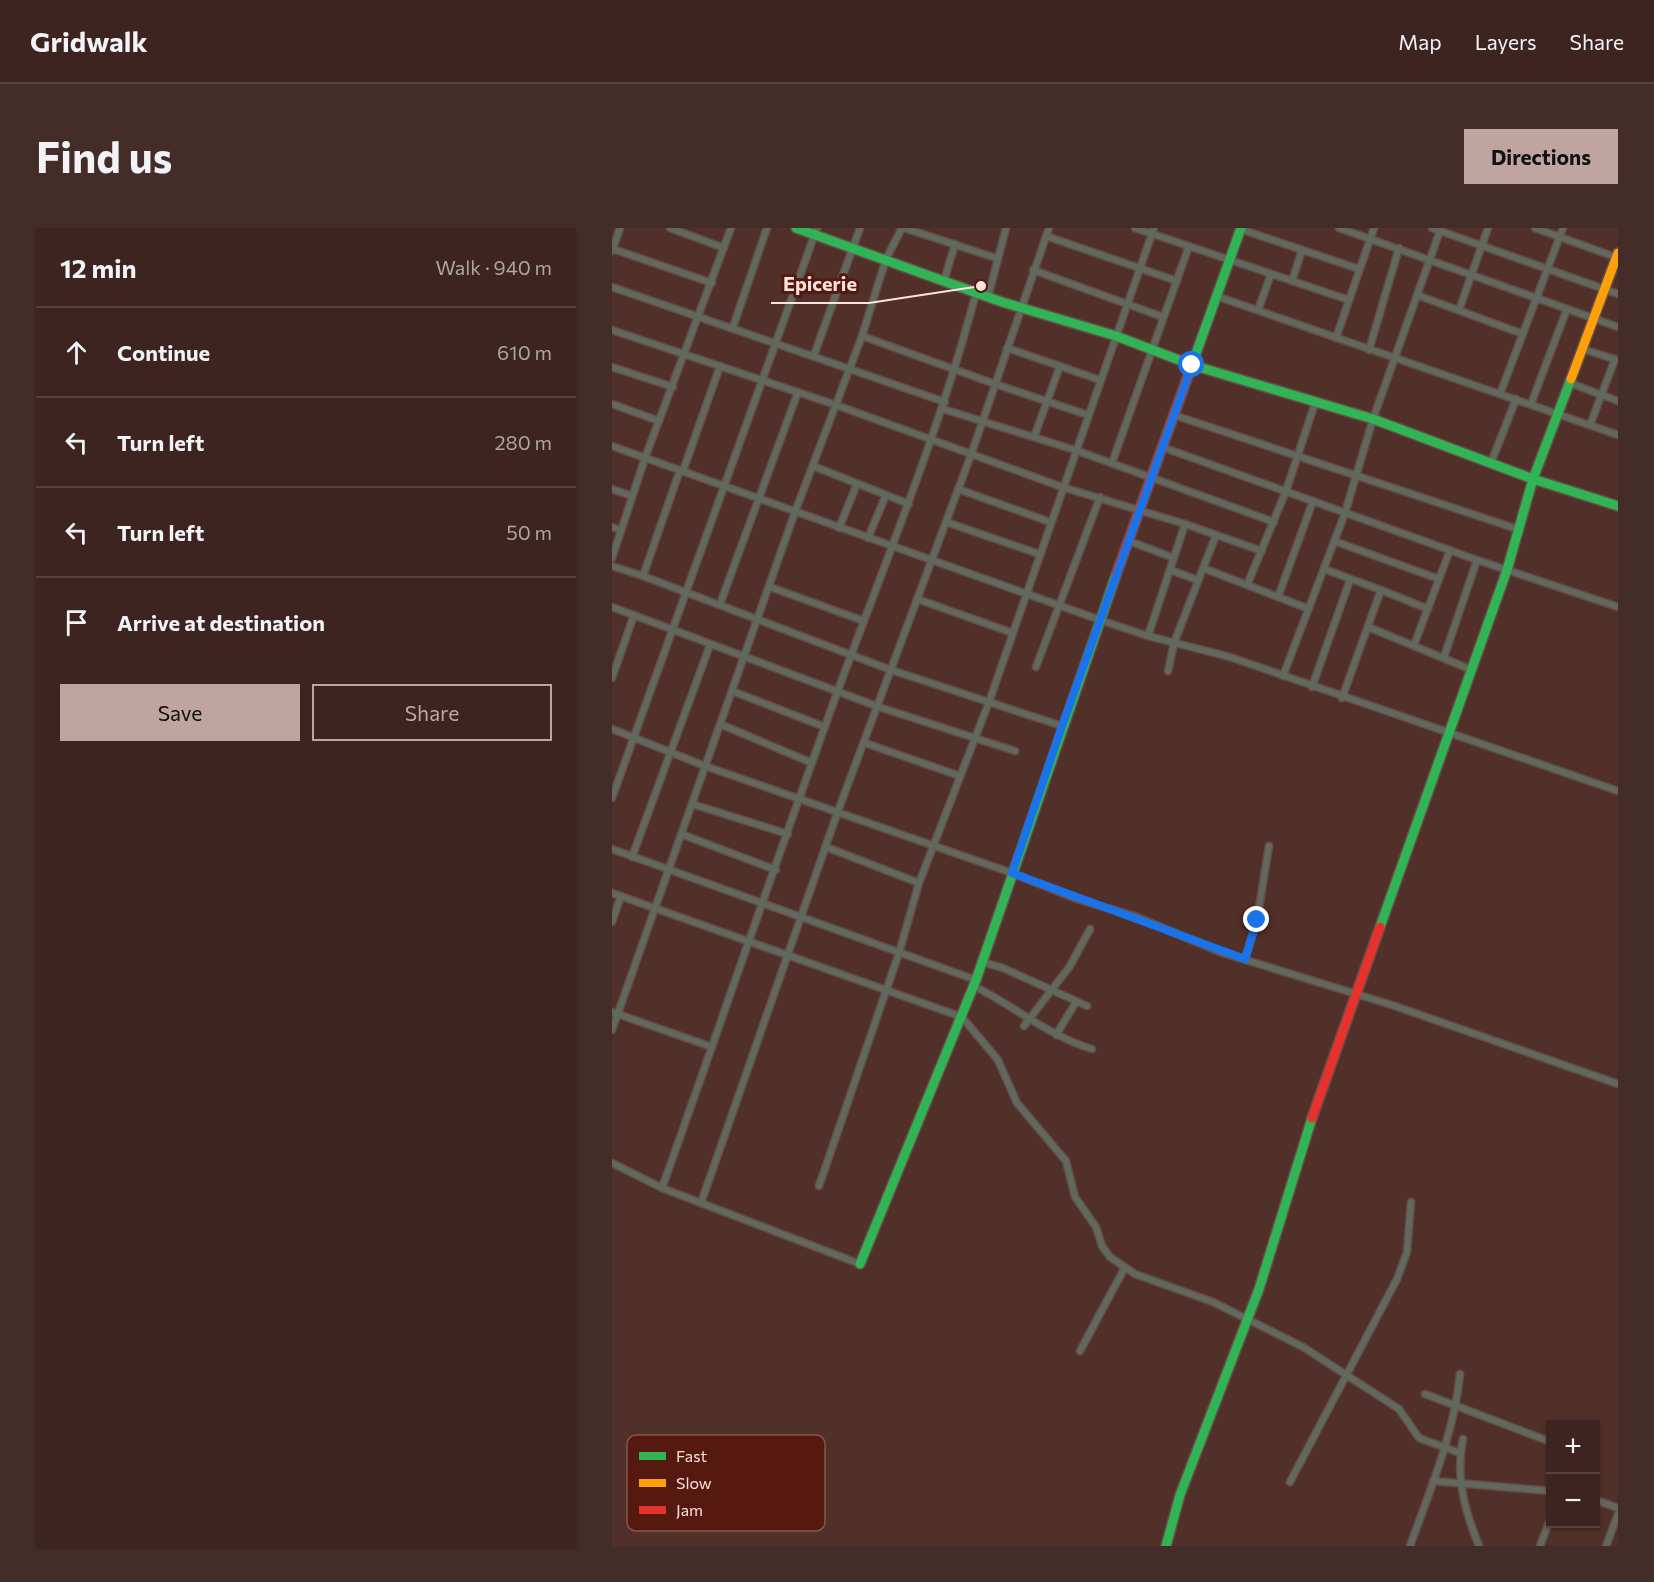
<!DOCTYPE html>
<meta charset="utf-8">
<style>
:root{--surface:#3d2420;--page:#442c29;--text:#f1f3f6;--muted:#ada4a5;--line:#56413e;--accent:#c0a49f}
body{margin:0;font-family:Commissioner,sans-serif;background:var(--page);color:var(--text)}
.controls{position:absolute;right:18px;bottom:18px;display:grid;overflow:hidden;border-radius:0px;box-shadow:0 2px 4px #0004}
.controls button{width:54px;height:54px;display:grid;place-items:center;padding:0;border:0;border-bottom:2px solid var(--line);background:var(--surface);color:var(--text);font:30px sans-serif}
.stop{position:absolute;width:18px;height:18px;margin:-14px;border:4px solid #1a73e8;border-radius:50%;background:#fff}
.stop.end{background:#1a73e8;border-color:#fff;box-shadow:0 2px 6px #0008}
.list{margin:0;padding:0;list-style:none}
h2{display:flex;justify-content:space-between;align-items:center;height:78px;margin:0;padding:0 24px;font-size:26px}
h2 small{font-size:20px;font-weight:400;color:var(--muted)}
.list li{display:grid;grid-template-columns:39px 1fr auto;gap:18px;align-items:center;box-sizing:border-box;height:90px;padding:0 24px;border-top:2px solid var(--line)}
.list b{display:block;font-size:22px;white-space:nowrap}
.list em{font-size:20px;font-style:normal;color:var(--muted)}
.actions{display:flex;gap:12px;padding:18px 24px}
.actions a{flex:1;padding:14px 0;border:2px solid var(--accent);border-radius:0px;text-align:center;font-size:21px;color:var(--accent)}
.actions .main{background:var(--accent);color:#111}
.icon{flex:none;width:33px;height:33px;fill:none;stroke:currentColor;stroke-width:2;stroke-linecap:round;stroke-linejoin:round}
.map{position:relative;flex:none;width:1006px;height:1318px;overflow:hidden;border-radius:0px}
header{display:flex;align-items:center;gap:36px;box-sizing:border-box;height:84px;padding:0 30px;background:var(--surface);border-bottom:2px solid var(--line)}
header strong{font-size:28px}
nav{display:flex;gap:33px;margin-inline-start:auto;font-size:21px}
.intro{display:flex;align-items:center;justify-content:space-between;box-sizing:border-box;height:144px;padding:0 36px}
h1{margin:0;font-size:42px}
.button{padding:15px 27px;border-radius:0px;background:var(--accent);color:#111;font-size:21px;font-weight:700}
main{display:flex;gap:36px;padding:0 36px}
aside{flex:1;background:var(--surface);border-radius:0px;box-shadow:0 2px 4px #0004}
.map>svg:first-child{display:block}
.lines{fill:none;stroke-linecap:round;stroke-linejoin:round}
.street-casing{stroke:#654c47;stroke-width:9}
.fast-casing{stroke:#654c47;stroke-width:12}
.slow-casing{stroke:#654c47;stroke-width:12}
.jam-casing{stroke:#654c47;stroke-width:12}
.street{stroke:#61685d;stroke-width:6}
.fast{stroke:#30b455;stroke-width:9}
.slow{stroke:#ff9f0a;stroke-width:9}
.jam{stroke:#e5322d;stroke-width:9}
.route{stroke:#1a73e8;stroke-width:8}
.key{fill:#551910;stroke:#87564e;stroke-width:1.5}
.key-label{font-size:16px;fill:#fbe3de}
.leader{fill:none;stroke:#fbe3de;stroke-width:2}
.callout-dot{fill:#fbe3de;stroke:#551910;stroke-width:2}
.callout-label{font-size:20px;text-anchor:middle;font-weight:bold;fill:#fbe3de;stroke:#551910;stroke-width:6;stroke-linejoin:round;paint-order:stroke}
</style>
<header>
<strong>Gridwalk</strong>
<nav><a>Map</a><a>Layers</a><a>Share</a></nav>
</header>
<div class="intro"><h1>Find us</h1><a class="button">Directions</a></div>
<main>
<aside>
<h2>12 min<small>Walk · 940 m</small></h2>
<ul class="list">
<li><svg class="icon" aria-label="ahead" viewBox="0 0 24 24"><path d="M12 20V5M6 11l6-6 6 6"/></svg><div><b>Continue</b></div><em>610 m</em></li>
<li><svg class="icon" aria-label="left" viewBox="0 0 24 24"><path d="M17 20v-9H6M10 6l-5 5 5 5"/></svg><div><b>Turn left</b></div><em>280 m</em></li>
<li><svg class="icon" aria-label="left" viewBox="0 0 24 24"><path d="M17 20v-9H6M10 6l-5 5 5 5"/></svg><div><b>Turn left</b></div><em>50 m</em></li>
<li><svg class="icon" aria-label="arrive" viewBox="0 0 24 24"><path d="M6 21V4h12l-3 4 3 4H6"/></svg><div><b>Arrive at destination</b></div></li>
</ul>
<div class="actions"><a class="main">Save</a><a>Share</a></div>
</aside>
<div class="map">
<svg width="1006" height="1318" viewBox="0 0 1006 1318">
<rect width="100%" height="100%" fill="#51302a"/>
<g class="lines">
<defs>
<g id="street">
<polyline points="58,0 112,20"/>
<polyline points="292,0 384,30"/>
<polyline points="523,0 737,72"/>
<polyline points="727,0 1006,99"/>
<polyline points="820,0 1006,66"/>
<polyline points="923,0 1006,30"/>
<polyline points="628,1 747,41"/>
<polyline points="434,8 565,53"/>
<polyline points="1,21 100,55"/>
<polyline points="0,23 8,0"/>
<polyline points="421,42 551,89"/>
<polyline points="332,53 343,16"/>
<polyline points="680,53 690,22"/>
<polyline points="0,59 333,174"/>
<polyline points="805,67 911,106"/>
<polyline points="604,68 1006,207"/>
<polyline points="376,69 394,0"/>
<polyline points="646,82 659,46"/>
<polyline points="847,82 876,0"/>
<polyline points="121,99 155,0"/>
<polyline points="0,102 224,177 450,259 573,296 650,323"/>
<polyline points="250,108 383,156 476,187"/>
<polyline points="724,110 762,0"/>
<polyline points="395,120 488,152"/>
<polyline points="971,121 1005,132"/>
<polyline points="757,122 787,20"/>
<polyline points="202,127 248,0"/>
<polyline points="0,139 61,159"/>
<polyline points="958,155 1006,173"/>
<polyline points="888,166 951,0"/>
<polyline points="0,176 47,193"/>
<polyline points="919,176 955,81"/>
<polyline points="331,181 463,222 662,294"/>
<polyline points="562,187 908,302"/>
<polyline points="978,197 1003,131"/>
<polyline points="422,209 448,138"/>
<polyline points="0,218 488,392 536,408 618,429 1006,563"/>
<polyline points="550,219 865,332 1006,379"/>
<polyline points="500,235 577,18"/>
<polyline points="879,235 904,171"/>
<polyline points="201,238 297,276"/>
<polyline points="71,243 108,138"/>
<polyline points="0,261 20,268"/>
<polyline points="346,261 438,294"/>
<polyline points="334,294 427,326"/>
<polyline points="0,299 9,302"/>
<polyline points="227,300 245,256"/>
<polyline points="256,310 274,267"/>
<polyline points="517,313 562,330"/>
<polyline points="722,313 827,351"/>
<polyline points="0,330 33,230 119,0"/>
<polyline points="0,338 31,348 68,242"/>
<polyline points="591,340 697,381"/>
<polyline points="712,341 769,362 730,470"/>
<polyline points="558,342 586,352"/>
<polyline points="31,348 279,442 450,498"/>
<polyline points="635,357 674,263 703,175"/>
<polyline points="158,359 252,393"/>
<polyline points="769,362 816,381"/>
<polyline points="666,369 701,273"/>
<polyline points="305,371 401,405"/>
<polyline points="108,376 186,164"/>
<polyline points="0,379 267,479 403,523"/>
<polyline points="756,399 860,442"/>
<polyline points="536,408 573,296"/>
<polyline points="802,417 838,322"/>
<polyline points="832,429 865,332"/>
<polyline points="424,439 488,269"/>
<polyline points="556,443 562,415 604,307"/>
<polyline points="671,448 733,285 761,191 829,0"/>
<polyline points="0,450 22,387"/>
<polyline points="700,459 738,352"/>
<polyline points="120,463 213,499"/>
<polyline points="108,496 200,535"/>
<polyline points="0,501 93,538 400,645 465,671 522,688 611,725 780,777 1006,856"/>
<polyline points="253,515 348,548"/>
<polyline points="0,570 205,0"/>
<polyline points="80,576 176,606"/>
<polyline points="69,606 164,642"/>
<polyline points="214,619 307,655"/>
<polyline points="0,621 364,752"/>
<polyline points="20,629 98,417"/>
<polyline points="0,665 350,789 386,832 405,875 454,933 463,969 484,999 490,1018 498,1029 523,1046 601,1074 691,1119 787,1181 807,1210 848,1225"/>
<polyline points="0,694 9,668"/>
<polyline points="633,731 645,692 657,618"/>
<polyline points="370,734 391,740 475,778"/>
<path d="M362,758C402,778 437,808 480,821"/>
<polyline points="0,784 100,819"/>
<polyline points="412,798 458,738 478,701"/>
<polyline points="0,802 183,284 250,108 274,31 290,0"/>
<polyline points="444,807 464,774"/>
<path d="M0,935L50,960C109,795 165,630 225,465C274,332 328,202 364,65"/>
<polyline points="207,958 287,725 307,655 377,474 542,0"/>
<polyline points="50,960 248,1036"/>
<polyline points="89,975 226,583 359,227 437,0"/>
<polyline points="468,1123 512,1041"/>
<polyline points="813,1166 939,1214"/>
<path d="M851,1211C843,1249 853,1283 867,1318"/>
<polyline points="821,1253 939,1263"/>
<polyline points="678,1254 785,1051 795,1024 799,974"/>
<polyline points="984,1272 1006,1280"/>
<path d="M798,1318C818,1262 842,1206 848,1146"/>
<polyline points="928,1318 939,1289"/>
<polyline points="994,1318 1006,1286"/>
</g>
<g id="fast">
<polyline points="184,0 390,74 504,108 580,137 761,191 921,251 1006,278"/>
<polyline points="581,134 629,0"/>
<polyline points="768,699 895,342 921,251 959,151"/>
<polyline points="248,1036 364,752 504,347"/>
<polyline points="554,1318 568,1267 647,1061 700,890"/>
</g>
<polyline id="slow" points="959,151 1006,25"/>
<g id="jam">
<polyline points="504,347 581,134"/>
<polyline points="700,890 768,699"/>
</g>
</defs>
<use href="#street" class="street-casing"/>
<use href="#fast" class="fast-casing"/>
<use href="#slow" class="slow-casing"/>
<use href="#jam" class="jam-casing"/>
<use href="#street" class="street"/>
<use href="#fast" class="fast"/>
<use href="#slow" class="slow"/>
<use href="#jam" class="jam"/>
</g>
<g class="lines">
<polyline class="route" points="580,137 450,498 400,645 633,731 645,692"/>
</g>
<rect x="15" y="1207" width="198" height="96" rx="9" class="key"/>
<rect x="27" y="1224" width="27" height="8" fill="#30b455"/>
<rect x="27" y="1251" width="27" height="8" fill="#ff9f0a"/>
<rect x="27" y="1278" width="27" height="8" fill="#e5322d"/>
<g class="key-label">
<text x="64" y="1234">Fast</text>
<text x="64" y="1261">Slow</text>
<text x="64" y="1288">Jam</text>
</g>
<path class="leader" d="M369 58L257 75H159"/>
<circle class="callout-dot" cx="369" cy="58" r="6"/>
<g class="callout-label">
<text x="208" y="63">Epicerie</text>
</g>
</svg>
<div class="controls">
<button>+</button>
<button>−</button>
</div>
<div class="stop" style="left:580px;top:137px"></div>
<div class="stop end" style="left:645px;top:692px"></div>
</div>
</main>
